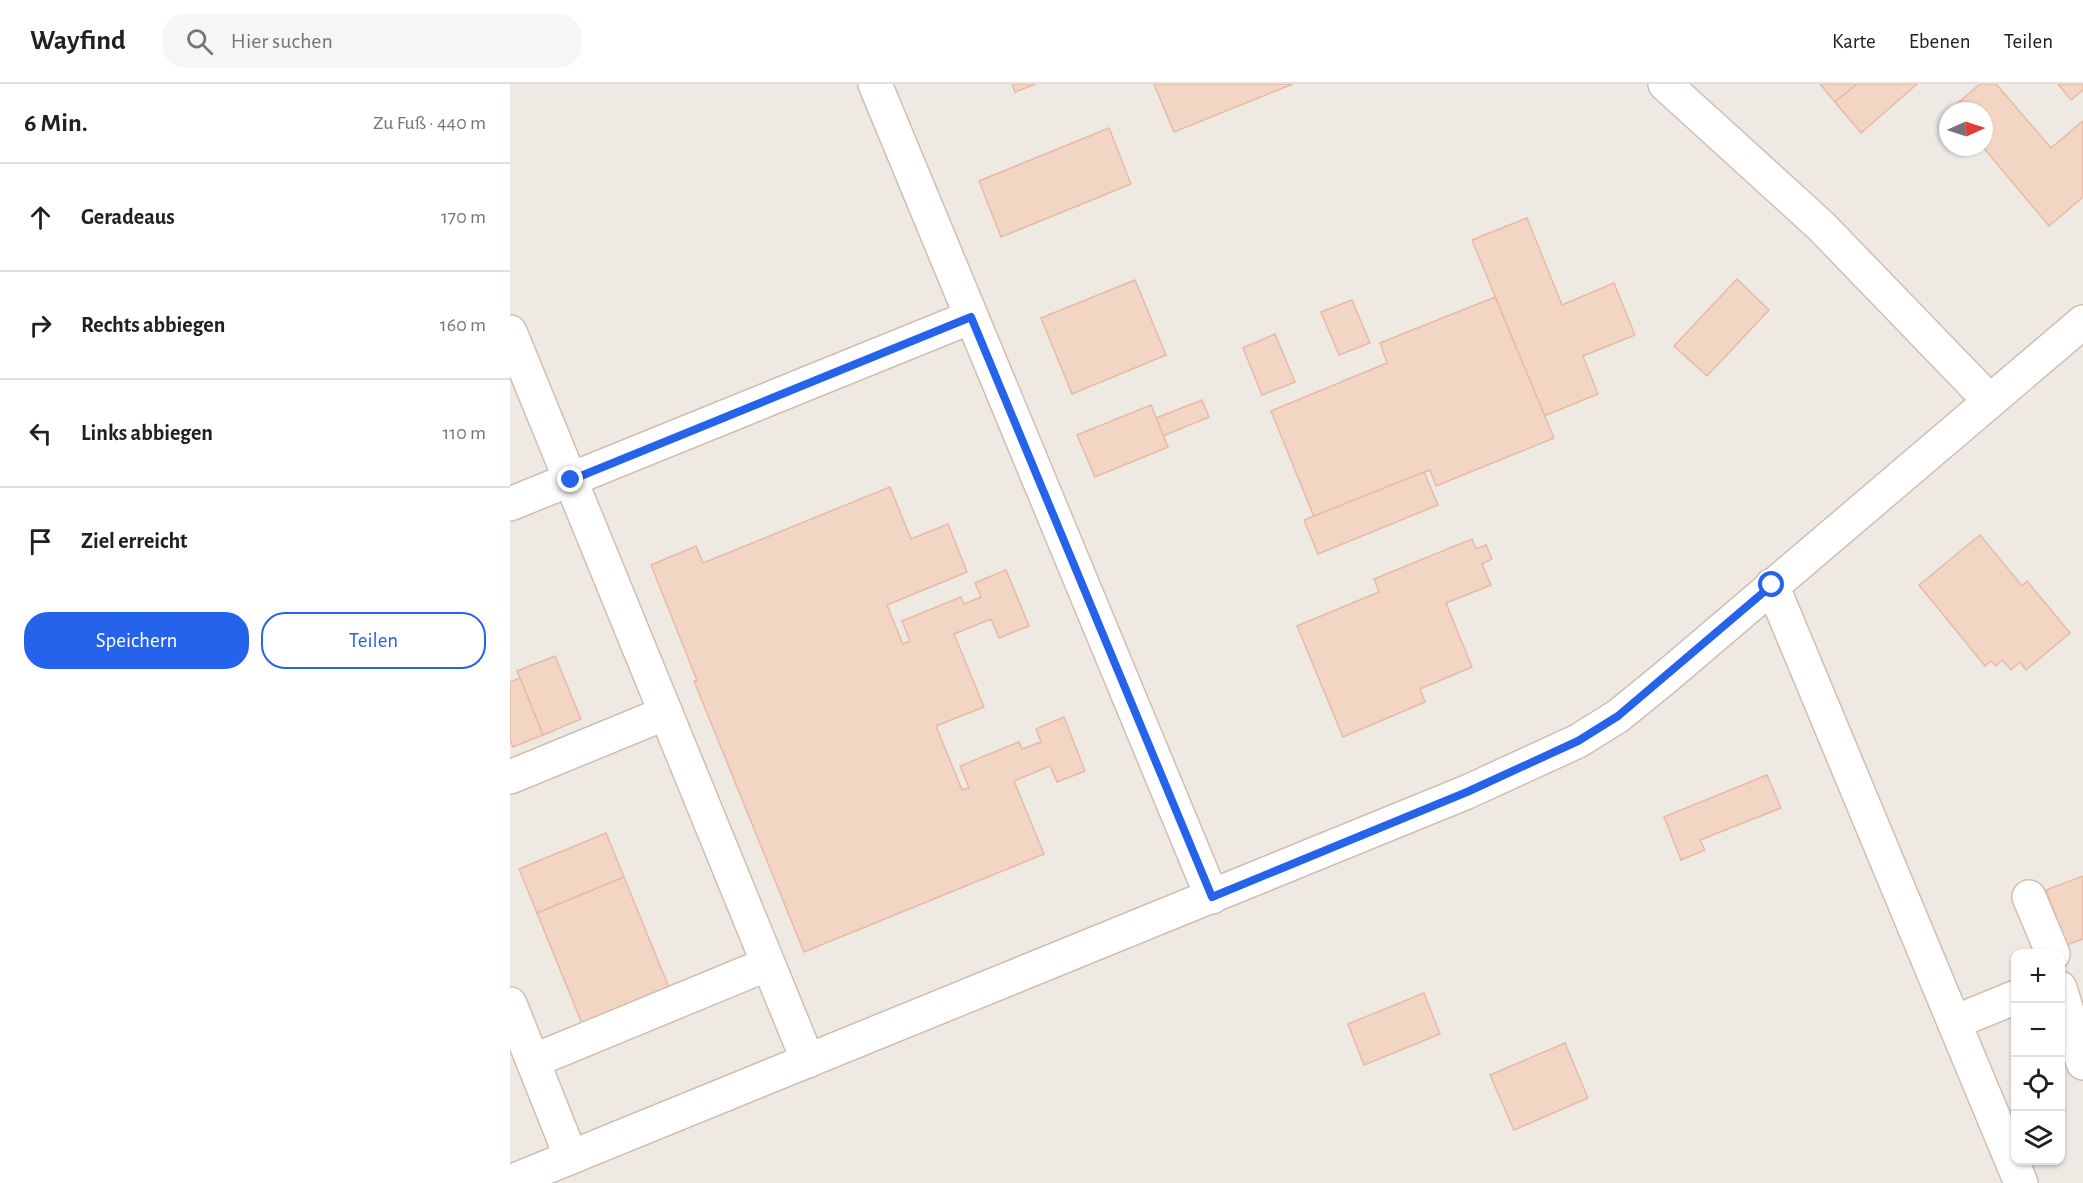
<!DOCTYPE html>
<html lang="de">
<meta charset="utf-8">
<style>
:root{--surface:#fff;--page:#f6f6f6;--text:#202124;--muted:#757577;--line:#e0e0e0;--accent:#2563eb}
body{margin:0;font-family:"Alegreya Sans",sans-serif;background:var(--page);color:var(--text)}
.controls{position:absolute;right:18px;bottom:18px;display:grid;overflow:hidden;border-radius:12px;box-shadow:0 2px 4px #0004}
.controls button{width:54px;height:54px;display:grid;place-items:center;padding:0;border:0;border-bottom:2px solid var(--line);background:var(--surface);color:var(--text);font:30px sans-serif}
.compass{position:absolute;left:1429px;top:18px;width:54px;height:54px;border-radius:50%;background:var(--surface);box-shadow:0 2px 4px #0004;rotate:87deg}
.stop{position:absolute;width:18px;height:18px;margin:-14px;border:4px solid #2563eb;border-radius:50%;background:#fff}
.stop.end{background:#2563eb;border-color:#fff;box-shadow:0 2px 6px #0008}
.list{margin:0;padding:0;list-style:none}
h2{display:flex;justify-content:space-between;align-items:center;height:78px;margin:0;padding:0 24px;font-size:26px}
h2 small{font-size:20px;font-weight:400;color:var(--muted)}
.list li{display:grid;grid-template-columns:39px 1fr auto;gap:18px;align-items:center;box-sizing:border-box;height:108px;padding:0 24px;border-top:2px solid var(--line)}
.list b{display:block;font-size:22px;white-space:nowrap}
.list em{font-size:20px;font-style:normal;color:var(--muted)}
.actions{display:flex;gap:12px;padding:18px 24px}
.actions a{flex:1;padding:14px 0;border:2px solid var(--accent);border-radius:24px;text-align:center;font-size:21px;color:var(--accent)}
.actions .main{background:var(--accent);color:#fff}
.icon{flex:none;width:33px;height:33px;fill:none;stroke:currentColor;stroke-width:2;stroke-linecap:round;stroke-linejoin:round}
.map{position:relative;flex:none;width:1573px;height:1099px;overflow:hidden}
header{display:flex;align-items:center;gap:36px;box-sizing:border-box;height:84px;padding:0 30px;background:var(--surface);border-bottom:2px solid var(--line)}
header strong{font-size:28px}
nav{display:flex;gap:33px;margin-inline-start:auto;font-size:21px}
.search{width:420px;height:54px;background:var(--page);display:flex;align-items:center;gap:15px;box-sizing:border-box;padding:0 21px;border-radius:24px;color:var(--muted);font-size:22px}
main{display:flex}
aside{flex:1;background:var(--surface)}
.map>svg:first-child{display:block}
.industrial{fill:#efe9e4;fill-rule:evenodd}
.building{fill:#f3d5c3;stroke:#e6bba3;stroke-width:1.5}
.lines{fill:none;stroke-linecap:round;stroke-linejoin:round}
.minor-casing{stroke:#d1beb0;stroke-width:36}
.minor{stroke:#fff;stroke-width:33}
.route{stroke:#2563eb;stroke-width:8}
</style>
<header>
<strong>Wayfind</strong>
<div class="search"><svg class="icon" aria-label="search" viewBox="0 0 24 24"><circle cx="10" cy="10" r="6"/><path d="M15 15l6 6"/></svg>Hier suchen</div>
<nav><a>Karte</a><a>Ebenen</a><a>Teilen</a></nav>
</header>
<main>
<aside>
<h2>6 Min.<small>Zu Fuß · 440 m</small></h2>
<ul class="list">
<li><svg class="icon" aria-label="ahead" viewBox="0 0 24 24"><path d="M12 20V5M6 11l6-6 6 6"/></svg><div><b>Geradeaus</b></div><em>170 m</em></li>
<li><svg class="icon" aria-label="right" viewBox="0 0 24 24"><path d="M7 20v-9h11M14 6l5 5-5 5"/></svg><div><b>Rechts abbiegen</b></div><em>160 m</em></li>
<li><svg class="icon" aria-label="left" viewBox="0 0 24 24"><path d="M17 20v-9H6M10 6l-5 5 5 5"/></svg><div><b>Links abbiegen</b></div><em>110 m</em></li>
<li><svg class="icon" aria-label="arrive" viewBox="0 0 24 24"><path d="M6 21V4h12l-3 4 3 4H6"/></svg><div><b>Ziel erreicht</b></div></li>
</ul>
<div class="actions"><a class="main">Speichern</a><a>Teilen</a></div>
</aside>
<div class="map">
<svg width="1573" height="1099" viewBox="0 0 1573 1099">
<rect width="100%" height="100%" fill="#fdf6ec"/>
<path class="industrial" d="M0,0H1573V1099H0ZM1438,27H1474V63H1438ZM1506,870H1550V1076H1506Z"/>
<g class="building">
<polygon points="502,0 526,0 505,8"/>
<polygon points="644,0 783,0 664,48"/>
<polygon points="1310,0 1347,0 1325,18"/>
<polygon points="1347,0 1407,0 1351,49 1325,18"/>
<polygon points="1470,0 1486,0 1541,64 1573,37 1573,113 1539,142 1473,63 1474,27 1442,27 1441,25"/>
<polygon points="1548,0 1573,0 1573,6 1561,16"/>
<polygon points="599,44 621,100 491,153 469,97"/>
<polygon points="1017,134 1052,221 1104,199 1125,251 1073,272 1088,310 1034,332 962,156"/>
<polygon points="1227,195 1259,226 1197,292 1164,262"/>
<polygon points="625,196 656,271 562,310 531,234"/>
<polygon points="985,213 1044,354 926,402 920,386 804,433 761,327 877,279 870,259"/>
<polygon points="842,216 860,259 829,271 811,228"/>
<polygon points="765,250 785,298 752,311 733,264"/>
<polygon points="692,316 699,333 653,352 646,334"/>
<polygon points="641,321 658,363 585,393 567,351"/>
<polygon points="914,388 928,421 808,470 794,436"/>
<polygon points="380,403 401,455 438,440 457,488 377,521 393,560 400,557 392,537 451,513 454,520 471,513 465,499 496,486 519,542 489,554 481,535 444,550 474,623 426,642 452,706 459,704 450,682 509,658 512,665 531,658 526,645 554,633 575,687 547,698 540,682 504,697 534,770 294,868 184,597 187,596 141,481 186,462 193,479"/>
<polygon points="1470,451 1512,502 1517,497 1560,549 1516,586 1510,578 1501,586 1492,576 1486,582 1481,577 1475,582 1409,501"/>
<polygon points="962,455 966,465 976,461 982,475 972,480 981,501 936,519 962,583 910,605 915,618 833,653 787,542 869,508 864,495"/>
<polygon points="45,572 71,635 33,651 7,587"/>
<polygon points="10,594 33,651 3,663 0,655 0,598"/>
<polygon points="1257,691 1271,724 1190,756 1195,766 1171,776 1154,733"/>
<polygon points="96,749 114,793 27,829 9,785"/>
<polygon points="1573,792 1573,855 1557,861 1536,806"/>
<polygon points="114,793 160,906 73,942 27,829"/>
<polygon points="914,909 930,950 854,981 838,940"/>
<polygon points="1055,959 1078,1014 1004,1046 980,991"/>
</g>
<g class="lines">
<defs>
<g id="minor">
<polyline points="365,0 702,813"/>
<polyline points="1155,0 1311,142 1480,317"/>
<polyline points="0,248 298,977"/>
<polyline points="0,420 461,233"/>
<polyline points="1262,501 1511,1099"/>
<polyline points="0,693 156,629"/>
<polyline points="1519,813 1543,870"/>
<polyline points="1550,904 1573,979"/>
<polyline points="0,920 61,1073"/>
<polyline points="1445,938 1506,913"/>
<polyline points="23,977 258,880"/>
<polyline points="0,1098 957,708 1068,657 1108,632 1156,593 1573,238"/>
</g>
</defs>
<use href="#minor" class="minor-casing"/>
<use href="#minor" class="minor"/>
</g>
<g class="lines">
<polyline class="route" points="61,396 461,233 702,813 957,708 1068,657 1108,632 1262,501"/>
</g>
</svg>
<div class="controls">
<button>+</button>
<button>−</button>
<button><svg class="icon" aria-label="locate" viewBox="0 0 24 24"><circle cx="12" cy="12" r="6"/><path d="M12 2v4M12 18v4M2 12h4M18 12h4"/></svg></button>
<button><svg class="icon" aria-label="layers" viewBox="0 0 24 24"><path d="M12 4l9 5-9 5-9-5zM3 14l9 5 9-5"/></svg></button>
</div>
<svg class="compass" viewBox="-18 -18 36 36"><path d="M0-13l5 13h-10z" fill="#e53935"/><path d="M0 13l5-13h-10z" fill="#757577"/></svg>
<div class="stop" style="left:1262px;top:501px"></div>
<div class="stop end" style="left:61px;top:396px"></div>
</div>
</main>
